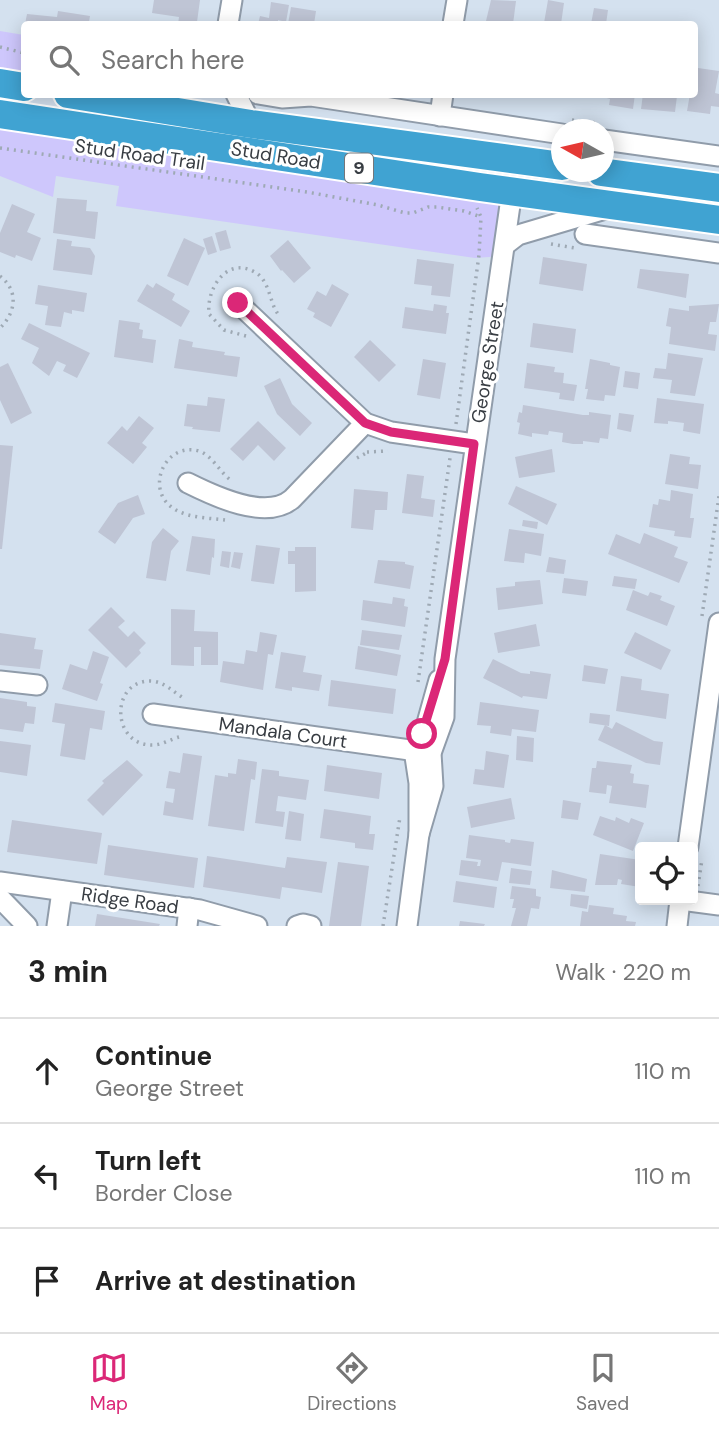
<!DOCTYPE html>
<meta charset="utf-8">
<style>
:root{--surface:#fff;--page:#f6f6f6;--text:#222;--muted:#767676;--line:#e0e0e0;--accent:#db2777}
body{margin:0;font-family:"DM Sans",sans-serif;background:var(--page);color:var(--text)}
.controls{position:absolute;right:21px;bottom:21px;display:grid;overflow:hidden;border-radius:7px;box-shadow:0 4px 18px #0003}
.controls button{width:63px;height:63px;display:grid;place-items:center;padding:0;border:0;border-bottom:2px solid var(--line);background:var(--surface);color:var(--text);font:35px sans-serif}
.compass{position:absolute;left:551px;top:119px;width:63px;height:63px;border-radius:50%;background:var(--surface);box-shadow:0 4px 18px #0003;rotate:278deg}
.stop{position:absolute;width:21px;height:21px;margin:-16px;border:5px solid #db2777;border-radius:50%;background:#fff}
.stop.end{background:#db2777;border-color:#fff;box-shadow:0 2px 7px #0008}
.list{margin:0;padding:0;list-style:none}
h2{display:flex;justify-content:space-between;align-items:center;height:91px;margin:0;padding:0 28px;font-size:30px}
h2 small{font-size:23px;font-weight:400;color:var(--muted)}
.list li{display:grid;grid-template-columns:46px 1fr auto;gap:21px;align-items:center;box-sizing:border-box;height:105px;padding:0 28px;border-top:2px solid var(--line)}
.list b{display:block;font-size:26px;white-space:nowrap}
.list p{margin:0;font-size:23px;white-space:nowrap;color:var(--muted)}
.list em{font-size:23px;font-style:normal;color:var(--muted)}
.icon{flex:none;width:38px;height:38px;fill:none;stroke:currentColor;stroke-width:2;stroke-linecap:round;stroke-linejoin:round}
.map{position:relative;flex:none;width:719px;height:926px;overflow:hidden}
.search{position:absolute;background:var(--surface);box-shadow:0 4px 18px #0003;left:21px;right:21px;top:21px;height:77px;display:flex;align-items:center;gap:18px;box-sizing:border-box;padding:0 24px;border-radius:7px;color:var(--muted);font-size:26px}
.sheet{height:406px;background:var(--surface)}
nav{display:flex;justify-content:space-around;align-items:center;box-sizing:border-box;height:98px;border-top:2px solid var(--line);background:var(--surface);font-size:19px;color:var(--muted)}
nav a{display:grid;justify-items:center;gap:4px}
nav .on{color:var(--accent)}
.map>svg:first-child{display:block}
.green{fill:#cec7fc}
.building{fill:#bfc5d5}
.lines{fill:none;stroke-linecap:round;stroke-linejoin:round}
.minor-casing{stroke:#909caa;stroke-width:23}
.highway-casing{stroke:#fff;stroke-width:32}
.path{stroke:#9ea9b4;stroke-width:3.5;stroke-dasharray:2 5;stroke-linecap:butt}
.minor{stroke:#fff;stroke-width:19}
.highway{stroke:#40a3d2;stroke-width:28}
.route{stroke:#db2777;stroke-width:9}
.labels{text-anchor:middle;stroke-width:6;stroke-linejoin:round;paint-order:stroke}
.shield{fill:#fff;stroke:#74777b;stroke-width:2}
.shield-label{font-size:18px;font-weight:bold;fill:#383d43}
.street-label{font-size:19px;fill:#383d43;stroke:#fff}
</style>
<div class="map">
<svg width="719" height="926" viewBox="0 0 719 926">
<rect width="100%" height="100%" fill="#d4e1ef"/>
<g class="green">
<polygon points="0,31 24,35 24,87 0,83"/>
<polygon points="0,115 512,191 503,256 475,258 116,206 119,186 56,176 53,197 0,176"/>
</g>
<g class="building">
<polygon points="154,0 200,0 197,22 195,24 178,24 179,17 152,13"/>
<polygon points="491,0 516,1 513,24 486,21"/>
<polygon points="548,0 564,3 561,24 544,23"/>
<polygon points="271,2 289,5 286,22 278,20 278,24 258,24 260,16 269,18"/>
<polygon points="291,7 316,11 314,24 288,24"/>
<polygon points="594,8 608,10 606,24 591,24"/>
<polygon points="58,11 90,16 89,22 97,24 25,24 27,14 57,17"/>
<polygon points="698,68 719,71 715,93 719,94 719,107 711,106 710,114 687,111 690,94 694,94"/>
<polygon points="593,94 635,94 633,109 609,105 610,99"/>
<polygon points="643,94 677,96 675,112 641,109"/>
<polygon points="57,198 87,200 86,211 98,212 95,239 53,233"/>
<polygon points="12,204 35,214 27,232 41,238 32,261 16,255 15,258 0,252 0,233"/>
<polygon points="226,230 231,248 220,251 215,233"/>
<polygon points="212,236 217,252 208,255 203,239"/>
<polygon points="184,238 205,248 188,286 167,276"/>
<polygon points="57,239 72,241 71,246 90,248 95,256 92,275 53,270"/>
<polygon points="288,240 311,268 294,283 282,270 281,271 270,256"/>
<polygon points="543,257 587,264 583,291 539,284"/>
<polygon points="417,259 454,264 450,297 431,295 432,286 414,284"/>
<polygon points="640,269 689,274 686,298 637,288"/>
<polygon points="156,283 175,294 172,300 190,311 181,327 137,301 147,284 153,288"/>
<polygon points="332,284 349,294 331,327 313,317 315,313 307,309 317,291 326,296"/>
<polygon points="38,285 87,293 84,312 72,310 72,314 64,312 61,327 45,325 48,306 35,304"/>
<polygon points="434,304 447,306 446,313 449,313 446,334 402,328 405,307 433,311"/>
<polygon points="719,304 716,322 710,322 708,334 717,335 715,351 669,344 671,327 666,326 669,308 689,311 689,306"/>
<polygon points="119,320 140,323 139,329 143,330 142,338 156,340 153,363 114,357"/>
<polygon points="29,323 90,353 77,378 63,371 66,365 57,361 49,376 32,363 39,348 21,339"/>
<polygon points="533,323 576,329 573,353 530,347"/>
<polygon points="179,339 193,342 192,347 225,352 224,355 240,357 237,377 174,368"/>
<polygon points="370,340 396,365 379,382 354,357"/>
<polygon points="668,353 703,358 695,396 670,393 672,380 653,378 655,368 666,369"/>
<polygon points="423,359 446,363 440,399 417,395"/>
<polygon points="590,359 610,363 610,365 620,367 615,396 605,395 604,401 586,399 588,389 585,389"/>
<polygon points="8,363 32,413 11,424 0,400 0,367"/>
<polygon points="527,363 555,367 554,372 564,373 563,383 577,385 574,401 559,399 560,393 524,388"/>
<polygon points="625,371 640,373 638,389 623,387"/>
<polygon points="280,378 292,404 312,423 300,436 277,414 264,386"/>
<polygon points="208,397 225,399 220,432 192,429 193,427 184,426 187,404 207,406"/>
<polygon points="657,398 704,404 700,434 683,431 684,423 668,421 668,424 654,423"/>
<polygon points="523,405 583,415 589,415 589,412 611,415 608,439 600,438 599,443 583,441 583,444 573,444 562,442 563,433 549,431 548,435 532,433 532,437 518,434 520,423 517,422 519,412 522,413"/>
<polygon points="619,413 634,415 631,432 617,429"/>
<polygon points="139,416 154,428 142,443 147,447 133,464 107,443 122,426 127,431"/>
<polygon points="258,421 286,448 274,461 258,445 243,461 230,449"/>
<polygon points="0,445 13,446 2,549 0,549"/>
<polygon points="552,449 555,472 519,478 515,457"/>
<polygon points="670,454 690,457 689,464 701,465 698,489 665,484"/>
<polygon points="407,474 424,476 421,498 435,500 433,517 402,513"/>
<polygon points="516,486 557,504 547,525 508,504"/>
<polygon points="354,489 388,492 387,510 375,510 373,530 351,528"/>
<polygon points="671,490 693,494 690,518 694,518 691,538 674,536 675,531 649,527 653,504 658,505 659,499 670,501"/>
<polygon points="138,495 145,514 133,518 115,544 98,532 118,503"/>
<polygon points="523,520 538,522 537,529 522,526"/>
<polygon points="163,528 179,541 171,551 166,581 146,578 152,542"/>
<polygon points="509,529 544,534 541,556 525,553 524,563 504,561"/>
<polygon points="644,533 678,547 674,557 688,562 679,583 608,554 616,534 640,544"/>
<polygon points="192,536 215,539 214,558 212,557 210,575 186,571"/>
<polygon points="256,545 280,548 274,584 251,581"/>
<polygon points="295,547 316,547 316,591 295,592 295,564 288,564 288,551 295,551"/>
<polygon points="222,551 231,552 229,568 220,566"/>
<polygon points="234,552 243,553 240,569 231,567"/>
<polygon points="549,557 566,560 564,574 546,572"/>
<polygon points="378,560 405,562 405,564 414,566 410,589 374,583"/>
<polygon points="614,576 637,579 635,589 612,586"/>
<polygon points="564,578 588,581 586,596 562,593"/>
<polygon points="540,580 543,604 498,610 496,588 515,586 515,582"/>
<polygon points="633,590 648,596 650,592 662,596 660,600 675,606 667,626 626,610"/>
<polygon points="393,597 405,599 404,606 408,607 405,627 361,620 363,600 392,604"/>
<polygon points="111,607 125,621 118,627 128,637 134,631 146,643 139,650 141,653 126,668 88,630"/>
<polygon points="171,609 195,610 194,631 218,632 218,665 201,665 201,647 194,647 194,666 171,665"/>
<polygon points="536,624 540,646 498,653 494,633"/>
<polygon points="362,630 402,635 399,650 360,645"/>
<polygon points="260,632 277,635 273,655 268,654 263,690 220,682 223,661 244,664 246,650 257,652"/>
<polygon points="635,632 671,650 661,670 624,653"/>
<polygon points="0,633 36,638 34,649 43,650 40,669 0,665"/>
<polygon points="358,646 401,655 397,676 355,669"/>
<polygon points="93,651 109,657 100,683 103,684 97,701 62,689 70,664 87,670"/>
<polygon points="281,652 306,656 303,672 322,675 319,691 292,687 292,691 275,688"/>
<polygon points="493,659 521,673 530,674 530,671 551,674 547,699 523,696 522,698 483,678"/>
<polygon points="584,665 608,669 605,684 582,681"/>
<polygon points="621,676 642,679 641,690 669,694 666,719 616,711"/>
<polygon points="331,680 396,689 393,714 328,706"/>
<polygon points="0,698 27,702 27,706 36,707 34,724 25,723 23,732 0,729"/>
<polygon points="480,702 539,710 536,732 512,729 511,736 490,733 491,726 477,725"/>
<polygon points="55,703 105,711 102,730 90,728 85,760 60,756 65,724 52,722"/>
<polygon points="590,713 610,715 609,726 589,723"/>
<polygon points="616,722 654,741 663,742 660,765 646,763 598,740 605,725 612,729"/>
<polygon points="517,736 534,738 533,762 516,760"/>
<polygon points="0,741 31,745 27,776 0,772"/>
<polygon points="486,751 509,755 504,788 473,784 475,769 484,770"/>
<polygon points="183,753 202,756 193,820 163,815 165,801 173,803 175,789 166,788 169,771 180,773"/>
<polygon points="238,759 257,762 255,780 251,779 244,831 208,826 215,775 228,777 228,773 236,774"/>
<polygon points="127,760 143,775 103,816 87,800 104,783 102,781"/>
<polygon points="597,761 632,765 630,773 634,774 633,783 649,785 646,808 609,803 612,786 607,785 606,794 589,792 592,768 596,768"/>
<polygon points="327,765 382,773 379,799 324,791"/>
<polygon points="262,769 279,771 279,776 309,780 306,800 278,796 276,811 285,812 283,827 255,823"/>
<polygon points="511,798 515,819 471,828 467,807"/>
<polygon points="563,800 581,803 578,820 561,818"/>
<polygon points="324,809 371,816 369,834 375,834 373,850 355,848 355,843 320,838"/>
<polygon points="289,811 304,814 301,841 285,839"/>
<polygon points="600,816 615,821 616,817 629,823 631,818 644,823 633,851 593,835"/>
<polygon points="12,820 102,833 97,864 7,852"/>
<polygon points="469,835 505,840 505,842 510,843 511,839 534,842 531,866 502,862 498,881 459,875 461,860 478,862 477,866 480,866 481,860 466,858"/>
<polygon points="108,845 198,858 194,888 104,875"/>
<polygon points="600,854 640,860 640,887 621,884 622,880 618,879 617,885 595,885"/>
<polygon points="207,856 285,868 287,857 327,862 322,893 282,887 280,899 203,887"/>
<polygon points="338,862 369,866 361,926 329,926"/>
<polygon points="511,868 532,871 530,885 509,883"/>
<polygon points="552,870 587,879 585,892 550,888"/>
<polygon points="456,881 497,887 494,908 453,902"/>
<polygon points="512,886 536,889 536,896 541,897 539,909 531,908 527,926 511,926 516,908 512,908 514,899 510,899"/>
<polygon points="571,894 589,896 587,909 570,906"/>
<polygon points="589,905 614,908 613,914 627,916 626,921 636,922 635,926 580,926 582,911 588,912"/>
<polygon points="97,914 160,924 159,926 95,926"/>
<polygon points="460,921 485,924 484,926 459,926"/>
</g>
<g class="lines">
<defs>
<g id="minor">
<polyline points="228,24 232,0"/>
<polyline points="453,24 457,0"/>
<polyline points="236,94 251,124"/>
<polyline points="258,94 282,98 311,96 562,134"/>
<polyline points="440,116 443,94"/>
<polyline points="604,140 719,156"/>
<polyline points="585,234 719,253"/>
<polyline points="505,245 518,235 609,208"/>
<polyline points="238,303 365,423 391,432 474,444"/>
<path d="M188,483C214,496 266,521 292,499L365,423"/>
<polyline points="0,681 37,685"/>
<polyline points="153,714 431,753"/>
<polyline points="419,834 433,786 431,753 444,717 445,659 512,191"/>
<polyline points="688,847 719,623"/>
<polyline points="0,882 200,910 257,926"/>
<polyline points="0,898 27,926"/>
<polyline points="681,900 719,905"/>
<polyline points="57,926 62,891"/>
<polyline points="187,926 189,908"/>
<polyline points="297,926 303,924 311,926"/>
<polyline points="407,926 419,834 419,783 414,750 427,723 439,680"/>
<polyline points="677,926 680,900"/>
</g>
<g id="highway">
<polyline points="0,83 24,87"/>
<polyline points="68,94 251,124 562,166"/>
<polyline points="0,114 480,187 719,220"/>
<polyline points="601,172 719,188"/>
</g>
</defs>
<use href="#minor" class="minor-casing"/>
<use href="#highway" class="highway-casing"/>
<g class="path">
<polyline points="0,47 24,53"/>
<polyline points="572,120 596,123"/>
<polyline points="0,148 307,192 378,205 405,213 413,213 428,207 437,207 464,211 481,217"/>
<polyline points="551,244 575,248"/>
<path d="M0,276C19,291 16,312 0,328"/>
<path d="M246,336L224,330L209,314C206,286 230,253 259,275C270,285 270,303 278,314"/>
<polyline points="456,424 479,255 481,217 477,208"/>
<polyline points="367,452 388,451"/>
<polyline points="357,458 368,452"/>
<path d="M225,520C209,518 190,518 176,510C143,492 164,441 199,451C213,456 220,473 232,481"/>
<polyline points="702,616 719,496"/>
<polyline points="418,682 450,458"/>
<path d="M179,737C171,739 162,745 153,745C111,746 110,681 150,681C164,681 173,692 185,699"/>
<polyline points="698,886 702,859"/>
<polyline points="383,926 400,817"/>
</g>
<use href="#minor" class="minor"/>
<use href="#highway" class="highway"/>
</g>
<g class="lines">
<polyline class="route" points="238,303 365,423 391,432 474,444 445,659 422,734"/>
</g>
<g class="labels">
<rect class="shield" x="345" y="153.5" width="28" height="29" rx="5"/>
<g class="shield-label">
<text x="359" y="174">9</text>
</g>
<g class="street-label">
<text transform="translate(140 154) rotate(8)" y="7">Stud Road Trail</text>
<text transform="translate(276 155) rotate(9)" y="7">Stud Road</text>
<text transform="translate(487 362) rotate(-81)" y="7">George Street</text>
<text transform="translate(283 732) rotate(8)" y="7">Mandala Court</text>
<text transform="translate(130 900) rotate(8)" y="7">Ridge Road</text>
</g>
</g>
</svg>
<div class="controls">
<button><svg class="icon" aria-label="locate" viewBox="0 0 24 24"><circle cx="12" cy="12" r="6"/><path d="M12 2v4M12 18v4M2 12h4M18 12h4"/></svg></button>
</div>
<svg class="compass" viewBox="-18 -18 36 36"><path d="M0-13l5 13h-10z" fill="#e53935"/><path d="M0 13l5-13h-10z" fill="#767676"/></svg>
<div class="stop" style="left:422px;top:734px"></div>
<div class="stop end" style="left:238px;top:303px"></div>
<div class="search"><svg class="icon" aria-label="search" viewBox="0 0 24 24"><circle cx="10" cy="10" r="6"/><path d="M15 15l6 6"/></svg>Search here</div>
</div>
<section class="sheet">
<h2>3 min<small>Walk · 220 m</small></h2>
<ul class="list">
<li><svg class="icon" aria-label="ahead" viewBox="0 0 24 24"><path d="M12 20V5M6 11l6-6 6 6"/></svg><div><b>Continue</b><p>George Street</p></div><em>110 m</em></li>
<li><svg class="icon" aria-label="left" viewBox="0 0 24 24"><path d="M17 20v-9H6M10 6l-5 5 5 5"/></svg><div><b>Turn left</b><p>Border Close</p></div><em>110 m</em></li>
<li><svg class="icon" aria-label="arrive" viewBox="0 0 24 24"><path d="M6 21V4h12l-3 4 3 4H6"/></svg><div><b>Arrive at destination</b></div></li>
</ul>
</section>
<nav>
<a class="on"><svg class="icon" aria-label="map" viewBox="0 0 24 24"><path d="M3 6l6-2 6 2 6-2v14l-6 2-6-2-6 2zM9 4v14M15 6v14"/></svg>Map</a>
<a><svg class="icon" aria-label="directions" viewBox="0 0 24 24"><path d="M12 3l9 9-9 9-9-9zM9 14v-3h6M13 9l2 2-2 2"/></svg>Directions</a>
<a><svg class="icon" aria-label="saved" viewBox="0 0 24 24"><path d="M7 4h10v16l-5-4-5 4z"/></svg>Saved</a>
</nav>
